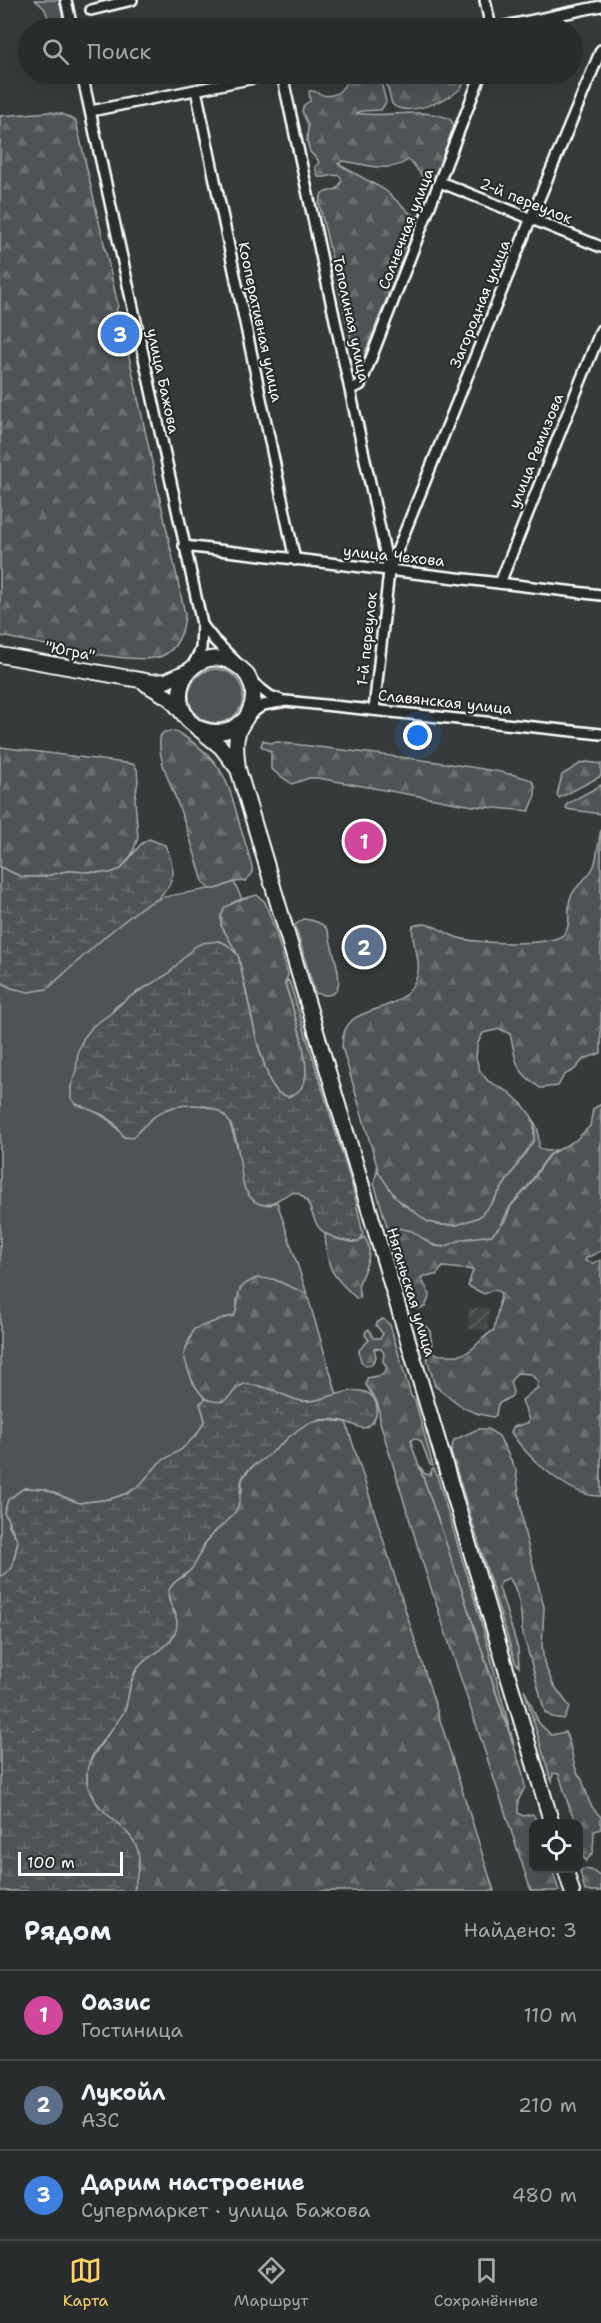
<!DOCTYPE html>
<html lang="ru">
<meta charset="utf-8">
<style>
:root{--surface:#292c2c;--page:#313434;--text:#f1f3f6;--muted:#a5a7a9;--line:#454848;--accent:#ffd166}
body{margin:0;font-family:"Shantell Sans",sans-serif;background:var(--page);color:var(--text)}
.controls{position:absolute;right:18px;bottom:18px;display:grid;overflow:hidden;border-radius:12px;box-shadow:0 6px 24px #0002}
.controls button{width:54px;height:54px;display:grid;place-items:center;padding:0;border:0;border-bottom:2px solid var(--line);background:var(--surface);color:var(--text);font:30px sans-serif}
.scale{position:absolute;left:18px;bottom:15px;width:105px;box-sizing:border-box;padding-left:6px;border:3px solid #fff;border-top:0;font-size:16px;line-height:21px;white-space:nowrap;color:#fff;-webkit-text-stroke:4px #2a2d2e;paint-order:stroke}
.you{position:absolute;left:418px;top:736px;width:21px;height:21px;margin:-15px;border:4px solid #fff;border-radius:50%;background:#1a73e8;box-shadow:0 0 0 9px #1a73e833}
.badge{display:grid;place-items:center;width:39px;height:39px;border-radius:50%;background:var(--accent);color:#fff;font-size:20px;font-weight:700}
.pin{position:absolute;translate:-50% -50%;border:3px solid #fff;box-shadow:0 2px 6px #0006}
.list{margin:0;padding:0;list-style:none}
h2{display:flex;justify-content:space-between;align-items:center;height:78px;margin:0;padding:0 24px;font-size:26px}
h2 small{font-size:20px;font-weight:400;color:var(--muted)}
.list li{display:grid;grid-template-columns:39px 1fr auto;gap:18px;align-items:center;box-sizing:border-box;height:90px;padding:0 24px;border-top:2px solid var(--line)}
.list b{display:block;font-size:22px;white-space:nowrap}
.list p{margin:0;font-size:20px;white-space:nowrap;color:var(--muted)}
.list em{font-size:20px;font-style:normal;color:var(--muted)}
.icon{flex:none;width:33px;height:33px;fill:none;stroke:currentColor;stroke-width:2;stroke-linecap:round;stroke-linejoin:round}
.map{position:relative;flex:none;width:601px;height:1891px;overflow:hidden}
.search{position:absolute;background:var(--surface);box-shadow:0 6px 24px #0002;left:18px;right:18px;top:18px;height:66px;display:flex;align-items:center;gap:15px;box-sizing:border-box;padding:0 21px;border-radius:33px;color:var(--muted);font-size:22px}
.sheet{height:348px;background:var(--surface)}
nav{display:flex;justify-content:space-around;align-items:center;box-sizing:border-box;height:84px;border-top:2px solid var(--line);background:var(--surface);font-size:16px;color:var(--muted)}
nav a{display:grid;justify-items:center;gap:3px}
nav .on{color:var(--accent)}
.map>svg:first-child{display:block}
.industrial{fill:url(#industrial-furrows)}
.grass{fill:#505354;stroke:#a8a9aa;stroke-width:1.5}
.forest{fill:url(#forest-firs);stroke:#a8a9aa;stroke-width:1.5}
.wetland{fill:url(#wetland-marsh);stroke:#a8a9aa;stroke-width:1.5}
.lines{fill:none;stroke-linecap:round;stroke-linejoin:round}
.minor-casing{stroke:#fff;stroke-width:14}
.highway-casing{stroke:#fff;stroke-width:18}
.minor{stroke:#2a2d2e;stroke-width:9}
.highway{stroke:#2a2d2e;stroke-width:14}
.labels{text-anchor:middle;stroke-width:4.5;stroke-linejoin:round;paint-order:stroke}
.street-label{font-size:15px;fill:#fff;stroke:#2a2d2e}
</style>
<div class="map">
<svg width="601" height="1891" viewBox="0 0 601 1891">
<defs>
<pattern id="industrial-furrows" width="10" height="10" patternUnits="userSpaceOnUse" patternTransform="scale(1.5)"><rect width="10" height="10" fill="#444748"/><path d="M-1 1l2-2M0 10L10 0M9 11l2-2" fill="none" stroke="#606363"/></pattern>
<pattern id="forest-firs" width="22" height="20" patternUnits="userSpaceOnUse" patternTransform="scale(1.5)"><rect width="22" height="20" fill="#505354"/><path d="M5 1l3.5 6h-7zM16 11l3.5 6h-7z" fill="#6a6d6e"/></pattern>
<pattern id="wetland-marsh" width="20" height="14" patternUnits="userSpaceOnUse" patternTransform="scale(1.5)"><rect width="20" height="14" fill="#505354"/><path d="M1 5h8M5 5V1M11 12h8M15 12V8" fill="none" stroke="#6a6d6e"/></pattern>
</defs>
<rect width="100%" height="100%" fill="#373a3b"/>
<filter id="ink" filterUnits="userSpaceOnUse"><feTurbulence type="fractalNoise" baseFrequency=".0167" numOctaves="2"/><feDisplacementMap in="SourceGraphic" scale="12" xChannelSelector="R" yChannelSelector="G"/><feConvolveMatrix kernelMatrix="1 2 1 2 8 2 1 2 1" color-interpolation-filters="sRGB"/></filter>
<g filter="url(#ink)">
<polygon class="industrial" points="469,1308 489,1308 488,1330 468,1329"/>
<g class="grass">
<polygon points="35,0 59,0 65,28 53,28 44,8"/>
<circle cx="216" cy="696" r="27"/>
<path d="M234,882L242,899L232,903L221,916V925L238,955L226,944L139,991L115,1007L111,1014L93,1026L71,1087L76,1104C97,1111 111,1119 124,1137L140,1130L149,1119L161,1111L179,1105H199L222,1111L228,1118L239,1153L269,1205L277,1202L307,1294L273,1279L237,1299V1312L234,1316L224,1318L191,1335L184,1354L193,1383L206,1399L200,1403L205,1420L198,1433L182,1450L160,1462L139,1486L128,1493L110,1499L79,1503L44,1489L24,1488L8,1500V1524L18,1541L12,1568L0,1577V981L11,988L47,989C75,964 124,910 158,899C183,891 210,892 234,882Z"/>
<path d="M304,919C312,920 321,922 326,928C330,934 331,944 333,951C338,968 349,1004 315,993L295,925Z"/>
<path d="M532,1117L538,1130L539,1148L546,1151L556,1150C543,1159 537,1174 528,1186C523,1193 517,1198 512,1204C504,1214 504,1227 492,1235C486,1238 480,1237 474,1238C465,1238 456,1244 447,1246C427,1251 415,1224 391,1230L389,1233L374,1183L377,1170L402,1204L437,1225H457L491,1204L530,1146L535,1133Z"/>
<polygon points="419,1465 425,1474 430,1475 432,1469 434,1469 437,1476 483,1628 514,1745"/>
</g>
<g class="forest">
<path d="M353,74H379L386,102L381,110L361,111L357,113C386,119 423,106 450,119L455,127L435,180L432,182C418,179 418,164 408,160C388,174 365,164 343,161L338,164L385,190L411,214L419,217L361,363L357,365L319,203L322,193L337,189L342,181L340,176C332,173 326,179 318,177L315,167L319,163L318,160L310,152L307,141L308,125L302,111L304,105L310,101L309,91C315,90 317,93 323,95C341,99 344,83 353,74Z"/>
<path d="M384,74H468C465,80 464,86 459,90C446,101 405,118 392,104Z"/>
<path d="M50,112L62,114L76,121L118,305C112,332 99,330 128,352L185,614C184,630 178,649 162,656C137,667 31,641 0,636V116Z"/>
<path d="M175,731C220,756 228,778 240,826C244,840 249,853 252,867V874L245,881L234,882L216,889H210L203,882C196,857 188,831 179,807C172,786 158,762 160,739C160,735 161,735 164,732Z"/>
<path d="M263,740L270,743L278,742C311,747 521,769 532,781C539,788 533,804 529,811L473,806L318,778H309L292,784L271,769V752L261,746Z"/>
<polygon points="0,747 133,764 137,769 138,781 135,799 138,838 132,854 121,870 110,873 67,871 42,877 22,877 0,867"/>
<polygon points="587,762 601,764 601,776 559,798 557,795 562,775 581,763"/>
<polygon points="601,785 601,814 566,809 567,804"/>
<path d="M601,830V1053L584,1059L574,1070L564,1075L558,1086L540,1088C531,1081 521,1074 517,1063C514,1055 513,1044 510,1034L500,1029L483,1033L477,1045L476,1058L480,1071L488,1081L509,1092L523,1105L532,1117L534,1125V1140L491,1204L479,1217L457,1225H443L428,1222L396,1198L379,1173L342,1047C342,999 393,1020 413,985C427,962 409,945 413,926C429,919 442,932 456,937C472,944 552,947 564,934C572,926 567,910 570,899C574,885 589,879 594,866C598,855 598,842 601,830Z"/>
<path d="M257,895L265,902L276,933L288,975L285,983C291,1004 314,1066 303,1085C300,1091 294,1095 288,1097L278,1093L270,1082L257,1042L238,955L221,925V916L225,907L242,899Z"/>
<path d="M601,1104V1251L586,1258L585,1261L593,1263L601,1260V1496C571,1498 525,1456 511,1432L513,1427L528,1423L529,1420L522,1400L537,1388L538,1382L531,1374L517,1373L510,1382L513,1392L512,1396L498,1404L496,1415L493,1417L479,1414L464,1408L435,1386L416,1319H419L430,1331L433,1352C438,1355 440,1355 446,1355C474,1358 474,1342 494,1330L501,1294L498,1291L493,1290L484,1294L468,1286L473,1270L443,1267L436,1275L424,1276L421,1278L430,1295L425,1307L417,1309L405,1289L389,1233L391,1230L398,1228L412,1231L434,1246L444,1247L463,1239L492,1235L505,1221L511,1206L528,1187L549,1155L576,1140L590,1126L593,1109Z"/>
<path d="M325,1234L352,1242L362,1239L364,1237C376,1253 364,1267 359,1284C357,1289 360,1293 360,1298L357,1299C331,1274 327,1270 325,1234Z"/>
<path d="M257,1278L273,1279L307,1294L337,1395C326,1397 312,1403 301,1401C285,1399 270,1386 253,1385C235,1383 236,1397 223,1402C201,1410 186,1370 184,1354L194,1329L224,1318L234,1316C244,1297 228,1290 257,1278Z"/>
<path d="M383,1319L390,1325L411,1396L415,1400L433,1466L430,1465L421,1441L414,1438L411,1440L412,1446L441,1528L522,1771L525,1787L518,1801V1813L523,1816L533,1814L538,1823L534,1824V1868L552,1869L559,1891H531L423,1564L380,1422C379,1400 377,1402 366,1385L367,1378L382,1375L387,1368L383,1361L384,1353L381,1349L374,1348L376,1357L371,1365L366,1366C360,1363 359,1356 359,1350L369,1340L365,1335L366,1331L369,1329L373,1338H380L383,1334L376,1325L377,1322Z"/>
<polygon points="324,1420 346,1422 494,1891 134,1891 135,1883 109,1818 96,1802 87,1786 87,1772 93,1756 125,1710 131,1683 137,1669 147,1658 161,1649 176,1614 169,1602 168,1591 174,1582 184,1576 200,1555 206,1542 218,1529 242,1491 242,1479 249,1470 304,1424"/>
<path d="M478,1429H488L499,1436L516,1470L524,1530L544,1607L542,1646L544,1663L553,1684L570,1707L564,1719L552,1717L545,1712L522,1630C522,1615 519,1590 509,1578L502,1581L499,1587L518,1649L519,1667L515,1662L451,1452L454,1440Z"/>
<path d="M524,1689L539,1723L551,1735L565,1732C573,1746 571,1759 577,1772C580,1779 579,1773 582,1780C589,1796 586,1804 601,1817V1829L594,1831L593,1853L586,1861L581,1854L582,1845L578,1824L570,1810L559,1774L553,1773L552,1781L550,1777Z"/>
<polygon points="584,1869 591,1870 601,1877 601,1891 585,1891 580,1871"/>
</g>
<g class="wetland">
<polygon points="149,839 165,845 171,860 173,873 169,886 158,899 142,907 108,934 47,989 29,992 11,988 0,981 0,867 22,877 42,877 67,871 110,873 121,869 141,844"/>
<path d="M219,941L226,944L238,955L257,1042L270,1082L278,1093L288,1097C294,1095 300,1091 303,1085C314,1066 291,1004 285,983L288,980L290,983L354,1192L363,1234L359,1242C345,1242 322,1237 316,1223C310,1211 310,1199 297,1193C284,1188 265,1223 246,1191C242,1185 242,1176 241,1169C236,1135 234,1105 193,1105C161,1105 153,1117 132,1138L124,1137L115,1124L103,1115L76,1104L71,1098V1087L76,1072L78,1051L83,1039L93,1026L110,1014L126,999L168,974L194,947L202,943Z"/>
<path d="M244,1384C257,1385 272,1389 284,1395C290,1397 295,1400 301,1401C322,1404 344,1386 365,1392C382,1397 380,1423 364,1428C356,1427 351,1423 343,1421C306,1413 294,1434 269,1455C261,1461 245,1469 242,1479C238,1493 244,1503 231,1517C223,1526 211,1533 205,1543C201,1551 198,1560 193,1567C187,1576 175,1579 170,1588C162,1605 185,1614 174,1635C167,1650 148,1655 137,1668C128,1681 130,1698 124,1711C114,1732 89,1749 87,1773C83,1811 130,1821 138,1851C141,1864 136,1877 134,1891H0V1577L12,1568L18,1541L4,1512L8,1500L24,1488L44,1489L79,1503L110,1499L128,1493L139,1486L160,1462L182,1449L198,1433L205,1420L200,1403L206,1399C231,1408 226,1393 244,1384Z"/>
</g>
<g class="lines">
<defs>
<g id="minor">
<polyline points="66,0 72,28"/>
<polyline points="485,0 491,28"/>
<polyline points="91,10 132,0"/>
<polyline points="495,28 601,6"/>
<polyline points="82,74 202,624 201,649 193,665"/>
<polyline points="282,74 389,571"/>
<polyline points="196,90 295,560"/>
<polyline points="91,111 274,74"/>
<polyline points="440,182 601,247"/>
<polyline points="350,389 360,385 363,379 481,74"/>
<polyline points="184,546 601,595"/>
<polyline points="500,583 601,330"/>
<polyline points="203,626 214,640 236,662"/>
<polyline points="252,682 270,696 281,700"/>
<polyline points="374,710 389,571 531,218 601,50"/>
<polyline points="249,715 263,705 286,701 601,734"/>
</g>
<g id="highway">
<polyline points="0,655 151,682 166,681 188,671"/>
<polyline points="146,684 171,699 189,721 221,747 237,768"/>
<path d="M187,718C163,682 205,640 239,667C253,677 257,697 249,712C246,720 240,725 238,733C234,745 237,757 238,769L552,1824"/>
<path d="M201,729C217,735 232,732 244,720"/>
<polyline points="565,1868 572,1891"/>
</g>
</defs>
<use href="#minor" class="minor-casing"/>
<use href="#highway" class="highway-casing"/>
<use href="#minor" class="minor"/>
<use href="#highway" class="highway"/>
</g>
</g>
<g class="labels">
<g class="street-label">
<text transform="translate(526 201) rotate(22)" y="5">2-й переулок</text>
<text transform="translate(406 229) rotate(-69)" y="5">Солнечная улица</text>
<text transform="translate(480 304) rotate(-68)" y="5">Загородная улица</text>
<text transform="translate(351 319) rotate(78)" y="5">Тополиная улица</text>
<text transform="translate(260 322) rotate(78)" y="5">Кооперативная улица</text>
<text transform="translate(163 381) rotate(78)" y="5">улица Бажова</text>
<text transform="translate(536 451) rotate(-68)" y="5">улица Ремизова</text>
<text transform="translate(394 556) rotate(6)" y="5">улица Чехова</text>
<text transform="translate(367 639) rotate(-84)" y="5">1-й переулок</text>
<text transform="translate(70 651) rotate(11)" y="5">"Югра"</text>
<text transform="translate(445 702) rotate(6)" y="5">Славянская улица</text>
<text transform="translate(411 1292) rotate(73)" y="5">Няганьская улица</text>
</g>
</g>
</svg>
<div class="controls">
<button><svg class="icon" aria-label="locate" viewBox="0 0 24 24"><circle cx="12" cy="12" r="6"/><path d="M12 2v4M12 18v4M2 12h4M18 12h4"/></svg></button>
</div>
<div class="scale">100 m</div>
<div class="you"></div>
<div class="pin badge" style="left:364px;top:841px;background:#d1479c">1</div>
<div class="pin badge" style="left:364px;top:947px;background:#5c6f8a">2</div>
<div class="pin badge" style="left:120px;top:334px;background:#3f7fe0">3</div>
<div class="search"><svg class="icon" aria-label="search" viewBox="0 0 24 24"><circle cx="10" cy="10" r="6"/><path d="M15 15l6 6"/></svg>Поиск</div>
</div>
<section class="sheet">
<h2>Рядом<small>Найдено: 3</small></h2>
<ul class="list">
<li><span class="badge" style="background:#d1479c">1</span><div><b>Оазис</b><p>Гостиница</p></div><em>110 m</em></li>
<li><span class="badge" style="background:#5c6f8a">2</span><div><b>Лукойл</b><p>АЗС</p></div><em>210 m</em></li>
<li><span class="badge" style="background:#3f7fe0">3</span><div><b>Дарим настроение</b><p>Супермаркет · улица Бажова</p></div><em>480 m</em></li>
</ul>
</section>
<nav>
<a class="on"><svg class="icon" aria-label="map" viewBox="0 0 24 24"><path d="M3 6l6-2 6 2 6-2v14l-6 2-6-2-6 2zM9 4v14M15 6v14"/></svg>Карта</a>
<a><svg class="icon" aria-label="directions" viewBox="0 0 24 24"><path d="M12 3l9 9-9 9-9-9zM9 14v-3h6M13 9l2 2-2 2"/></svg>Маршрут</a>
<a><svg class="icon" aria-label="saved" viewBox="0 0 24 24"><path d="M7 4h10v16l-5-4-5 4z"/></svg>Сохранённые</a>
</nav>
